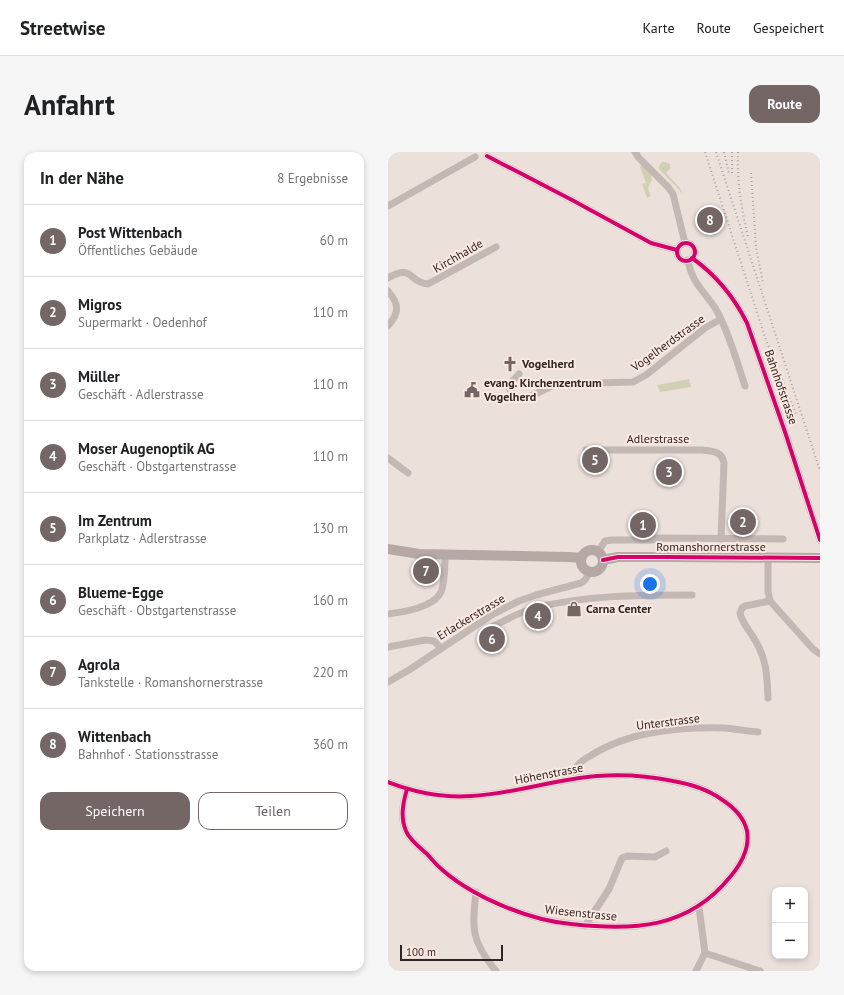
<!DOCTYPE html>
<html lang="de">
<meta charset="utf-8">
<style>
:root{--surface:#fff;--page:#f6f6f6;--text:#202124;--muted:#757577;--line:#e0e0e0;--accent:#746664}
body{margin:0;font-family:"PT Sans",sans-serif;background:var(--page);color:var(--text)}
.controls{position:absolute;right:12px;bottom:12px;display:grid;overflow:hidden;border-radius:8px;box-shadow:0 2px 6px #0003}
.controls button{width:36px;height:36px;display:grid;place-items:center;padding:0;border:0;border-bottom:1px solid var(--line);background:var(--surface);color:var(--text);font:20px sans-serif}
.scale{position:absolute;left:12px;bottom:10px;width:103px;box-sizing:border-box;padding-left:4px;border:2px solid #342524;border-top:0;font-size:11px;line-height:14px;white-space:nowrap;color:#342524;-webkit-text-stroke:3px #fae9e1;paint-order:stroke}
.you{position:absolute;left:262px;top:432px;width:14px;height:14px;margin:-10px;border:3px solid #fff;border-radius:50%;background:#1a73e8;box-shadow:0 0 0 6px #1a73e833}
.badge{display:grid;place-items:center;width:26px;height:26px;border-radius:50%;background:var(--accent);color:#fff;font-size:13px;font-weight:700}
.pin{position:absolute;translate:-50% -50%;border:2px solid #fff;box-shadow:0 1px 4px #0006}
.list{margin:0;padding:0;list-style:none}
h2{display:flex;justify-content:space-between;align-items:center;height:52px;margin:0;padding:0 16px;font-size:17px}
h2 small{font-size:13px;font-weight:400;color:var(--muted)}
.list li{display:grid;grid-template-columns:26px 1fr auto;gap:12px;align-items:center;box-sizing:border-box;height:72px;padding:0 16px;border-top:1px solid var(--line)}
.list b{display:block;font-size:15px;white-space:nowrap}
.list p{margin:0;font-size:13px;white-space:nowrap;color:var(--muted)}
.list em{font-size:13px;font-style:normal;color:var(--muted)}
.actions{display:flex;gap:8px;padding:12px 16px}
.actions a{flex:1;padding:9px 0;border:1px solid var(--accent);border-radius:12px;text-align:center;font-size:14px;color:var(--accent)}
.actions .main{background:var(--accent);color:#fff}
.map{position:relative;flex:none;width:432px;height:819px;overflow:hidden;border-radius:12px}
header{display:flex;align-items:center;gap:24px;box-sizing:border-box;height:56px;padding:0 20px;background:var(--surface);border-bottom:1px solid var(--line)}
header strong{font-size:19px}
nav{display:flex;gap:22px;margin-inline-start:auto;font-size:14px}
.intro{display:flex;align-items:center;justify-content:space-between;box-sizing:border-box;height:96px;padding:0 24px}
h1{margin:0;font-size:28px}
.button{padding:10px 18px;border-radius:12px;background:var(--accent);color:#fff;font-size:14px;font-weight:700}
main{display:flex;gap:24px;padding:0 24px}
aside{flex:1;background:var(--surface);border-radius:12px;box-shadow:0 2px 6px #0003}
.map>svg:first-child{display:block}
.green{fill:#d2d0b3}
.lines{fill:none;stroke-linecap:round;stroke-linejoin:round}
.street{stroke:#c4b8b5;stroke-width:7}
.secondary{stroke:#b5a8a5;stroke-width:10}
.rail{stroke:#aca29f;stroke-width:2;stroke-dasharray:1 3;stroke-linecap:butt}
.cycleway-casing{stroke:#fae9e1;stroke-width:6}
.cycleway{stroke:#d6006c;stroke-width:4}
.labels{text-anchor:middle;stroke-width:4;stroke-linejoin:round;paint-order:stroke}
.street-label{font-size:12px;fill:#342524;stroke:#fae9e1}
.poi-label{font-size:12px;font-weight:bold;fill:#342524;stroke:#fae9e1;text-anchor:start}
</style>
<header>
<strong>Streetwise</strong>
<nav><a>Karte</a><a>Route</a><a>Gespeichert</a></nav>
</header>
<div class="intro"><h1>Anfahrt</h1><a class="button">Route</a></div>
<main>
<aside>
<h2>In der Nähe<small>8 Ergebnisse</small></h2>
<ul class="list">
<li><span class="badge">1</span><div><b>Post Wittenbach</b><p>Öffentliches Gebäude</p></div><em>60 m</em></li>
<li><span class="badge">2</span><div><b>Migros</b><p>Supermarkt · Oedenhof</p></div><em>110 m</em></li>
<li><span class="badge">3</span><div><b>Müller</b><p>Geschäft · Adlerstrasse</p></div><em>110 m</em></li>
<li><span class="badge">4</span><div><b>Moser Augenoptik AG</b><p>Geschäft · Obstgartenstrasse</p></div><em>110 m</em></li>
<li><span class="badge">5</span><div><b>Im Zentrum</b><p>Parkplatz · Adlerstrasse</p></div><em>130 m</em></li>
<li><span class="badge">6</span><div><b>Blueme-Egge</b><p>Geschäft · Obstgartenstrasse</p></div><em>160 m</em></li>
<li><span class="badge">7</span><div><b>Agrola</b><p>Tankstelle · Romanshornerstrasse</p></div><em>220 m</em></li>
<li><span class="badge">8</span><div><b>Wittenbach</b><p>Bahnhof · Stationsstrasse</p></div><em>360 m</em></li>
</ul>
<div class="actions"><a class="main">Speichern</a><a>Teilen</a></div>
</aside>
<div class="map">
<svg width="432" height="819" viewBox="0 0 432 819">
<rect width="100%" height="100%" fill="#ece0db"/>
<g class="green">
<polygon points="274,10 277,10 282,12 282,17 278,21 292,36 295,42 270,16"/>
<polygon points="254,13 263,22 264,28 260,36 263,44 259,46 254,32 258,31 252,15"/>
<polygon points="301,227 303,235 272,240 269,233"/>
</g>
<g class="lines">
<g class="street">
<polyline points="247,0 251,6 280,35 285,42 297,91"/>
<polyline points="99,4 184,48 263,91 289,98"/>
<polyline points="0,54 87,5"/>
<circle cx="298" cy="100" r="9"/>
<path d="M304,106C328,123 346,145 359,171L397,280L432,388"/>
<path d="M300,108C304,133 319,141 330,161C342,184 349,210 357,234"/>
<path d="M0,126C26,111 20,131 40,132L108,95"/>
<path d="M0,139C12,153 11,161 0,174"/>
<path d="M131,222L120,234C122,238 124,242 127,244C138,251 158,235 169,232L245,230L258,223L317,176L333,167"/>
<path d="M198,298H314C324,299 334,299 336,311L333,387"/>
<polyline points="0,306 20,321"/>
<polyline points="210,400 217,389 224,388 265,388 269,386 395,387"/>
<polyline points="380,405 380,440 382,449 425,497 432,502"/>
<path d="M0,462C15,460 45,456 53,440C57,430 57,414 57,403"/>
<path d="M96,479C112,471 129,461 146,456C198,443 251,443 304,443"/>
<polyline points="0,495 37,488 46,489 53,496"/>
<polyline points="0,530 21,518 105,462 131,449 148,443 193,431 197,428 202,420"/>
<path d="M380,546C379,524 379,508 367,488C362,479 354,471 352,461L354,456L357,454L382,449"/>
<path d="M187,627C184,615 193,609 202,604C241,579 291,575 336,576C348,577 359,579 370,580"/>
<path d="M0,630C26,640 55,646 83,644C126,642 167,627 209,624C234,622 261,624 285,629C302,632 319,637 333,647C344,654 356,665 359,679C362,696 353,712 342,725C300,777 245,779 183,772C140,768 81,744 49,713C45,709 42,705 38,701C31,695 21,687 18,679C12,665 15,651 19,637"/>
<path d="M88,740C84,777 83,789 108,819"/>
<polyline points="197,774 221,737 234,706 239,704 267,705 278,699"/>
<polyline points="317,801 372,819"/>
<polyline points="308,819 317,801 311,755"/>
</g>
<g class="secondary">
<polyline points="0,397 31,402 181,405 193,406"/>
<circle cx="204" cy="409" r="11"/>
<polyline points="215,408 230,405 279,405 432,406"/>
</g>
<g class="rail">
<polyline points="317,0 378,188 408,262"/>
<polyline points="328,0 432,319"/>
<polyline points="336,0 341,22"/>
<polyline points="344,0 344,21"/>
<path d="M350,0C349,31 353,54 360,85"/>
<polyline points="363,21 368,95 375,131"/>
</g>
<defs>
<g id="cycleway">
<polyline points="99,4 184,48 263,91 289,98"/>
<circle cx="298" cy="100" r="9"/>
<path d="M304,106C328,123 346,145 359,171L397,280L432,388"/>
<polyline points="215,408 230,405 279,405 432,406"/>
<path d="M0,630C26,640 55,646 83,644C126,642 167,627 209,624C234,622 261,624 285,629C302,632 319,637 333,647C344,654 356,665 359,679C362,696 353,712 342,725C300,777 245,779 183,772C140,768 81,744 49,713C45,709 42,705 38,701C31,695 21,687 18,679C12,665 15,651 19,637"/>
</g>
</defs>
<use href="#cycleway" class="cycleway-casing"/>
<use href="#cycleway" class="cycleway"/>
</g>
<defs>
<symbol id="church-bare" viewBox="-9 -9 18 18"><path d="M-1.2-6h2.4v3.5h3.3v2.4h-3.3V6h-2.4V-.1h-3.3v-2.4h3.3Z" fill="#746664" stroke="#fae9e1" stroke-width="2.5" paint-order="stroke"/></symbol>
<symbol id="civic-bare" viewBox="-9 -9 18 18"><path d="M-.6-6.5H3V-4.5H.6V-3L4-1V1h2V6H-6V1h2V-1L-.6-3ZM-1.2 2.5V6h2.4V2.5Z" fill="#746664" stroke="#fae9e1" stroke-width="2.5" paint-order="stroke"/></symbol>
<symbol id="shop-bare" viewBox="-9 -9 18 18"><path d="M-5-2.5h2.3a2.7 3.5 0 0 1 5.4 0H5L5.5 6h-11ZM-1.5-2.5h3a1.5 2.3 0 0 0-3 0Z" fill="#746664" stroke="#fae9e1" stroke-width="2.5" paint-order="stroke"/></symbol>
</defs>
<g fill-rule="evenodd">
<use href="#church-bare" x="111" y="201" width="22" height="22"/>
<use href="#civic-bare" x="73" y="227" width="22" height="22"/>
<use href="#shop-bare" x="175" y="446" width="22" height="22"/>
</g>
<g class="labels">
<g class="street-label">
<text transform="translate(70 104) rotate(-30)" y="4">Kirchhalde</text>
<text transform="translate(280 191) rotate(-36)" y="4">Vogelherdstrasse</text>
<text transform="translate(393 235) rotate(71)" y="4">Bahnhofstrasse</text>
<text x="270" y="291">Adlerstrasse</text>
<text x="323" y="399">Romanshornerstrasse</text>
<text transform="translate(83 465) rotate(-31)" y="4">Erlackerstrasse</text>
<text transform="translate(280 570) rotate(-7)" y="4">Unterstrasse</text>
<text transform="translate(161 622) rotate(-11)" y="4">Höhenstrasse</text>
<text transform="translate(193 761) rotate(6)" y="4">Wiesenstrasse</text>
</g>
<g class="poi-label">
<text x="134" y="216">Vogelherd</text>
<text x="96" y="235">evang. Kirchenzentrum<tspan x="96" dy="14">Vogelherd</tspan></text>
<text x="198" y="461">Carna Center</text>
</g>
</g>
</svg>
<div class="controls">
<button>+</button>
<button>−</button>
</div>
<div class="scale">100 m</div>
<div class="you"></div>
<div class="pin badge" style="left:255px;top:373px">1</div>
<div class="pin badge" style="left:355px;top:370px">2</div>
<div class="pin badge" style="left:281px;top:320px">3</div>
<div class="pin badge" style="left:150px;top:464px">4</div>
<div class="pin badge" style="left:207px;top:308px">5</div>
<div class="pin badge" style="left:104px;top:487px">6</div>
<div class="pin badge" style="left:38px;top:419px">7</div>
<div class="pin badge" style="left:322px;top:68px">8</div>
</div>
</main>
